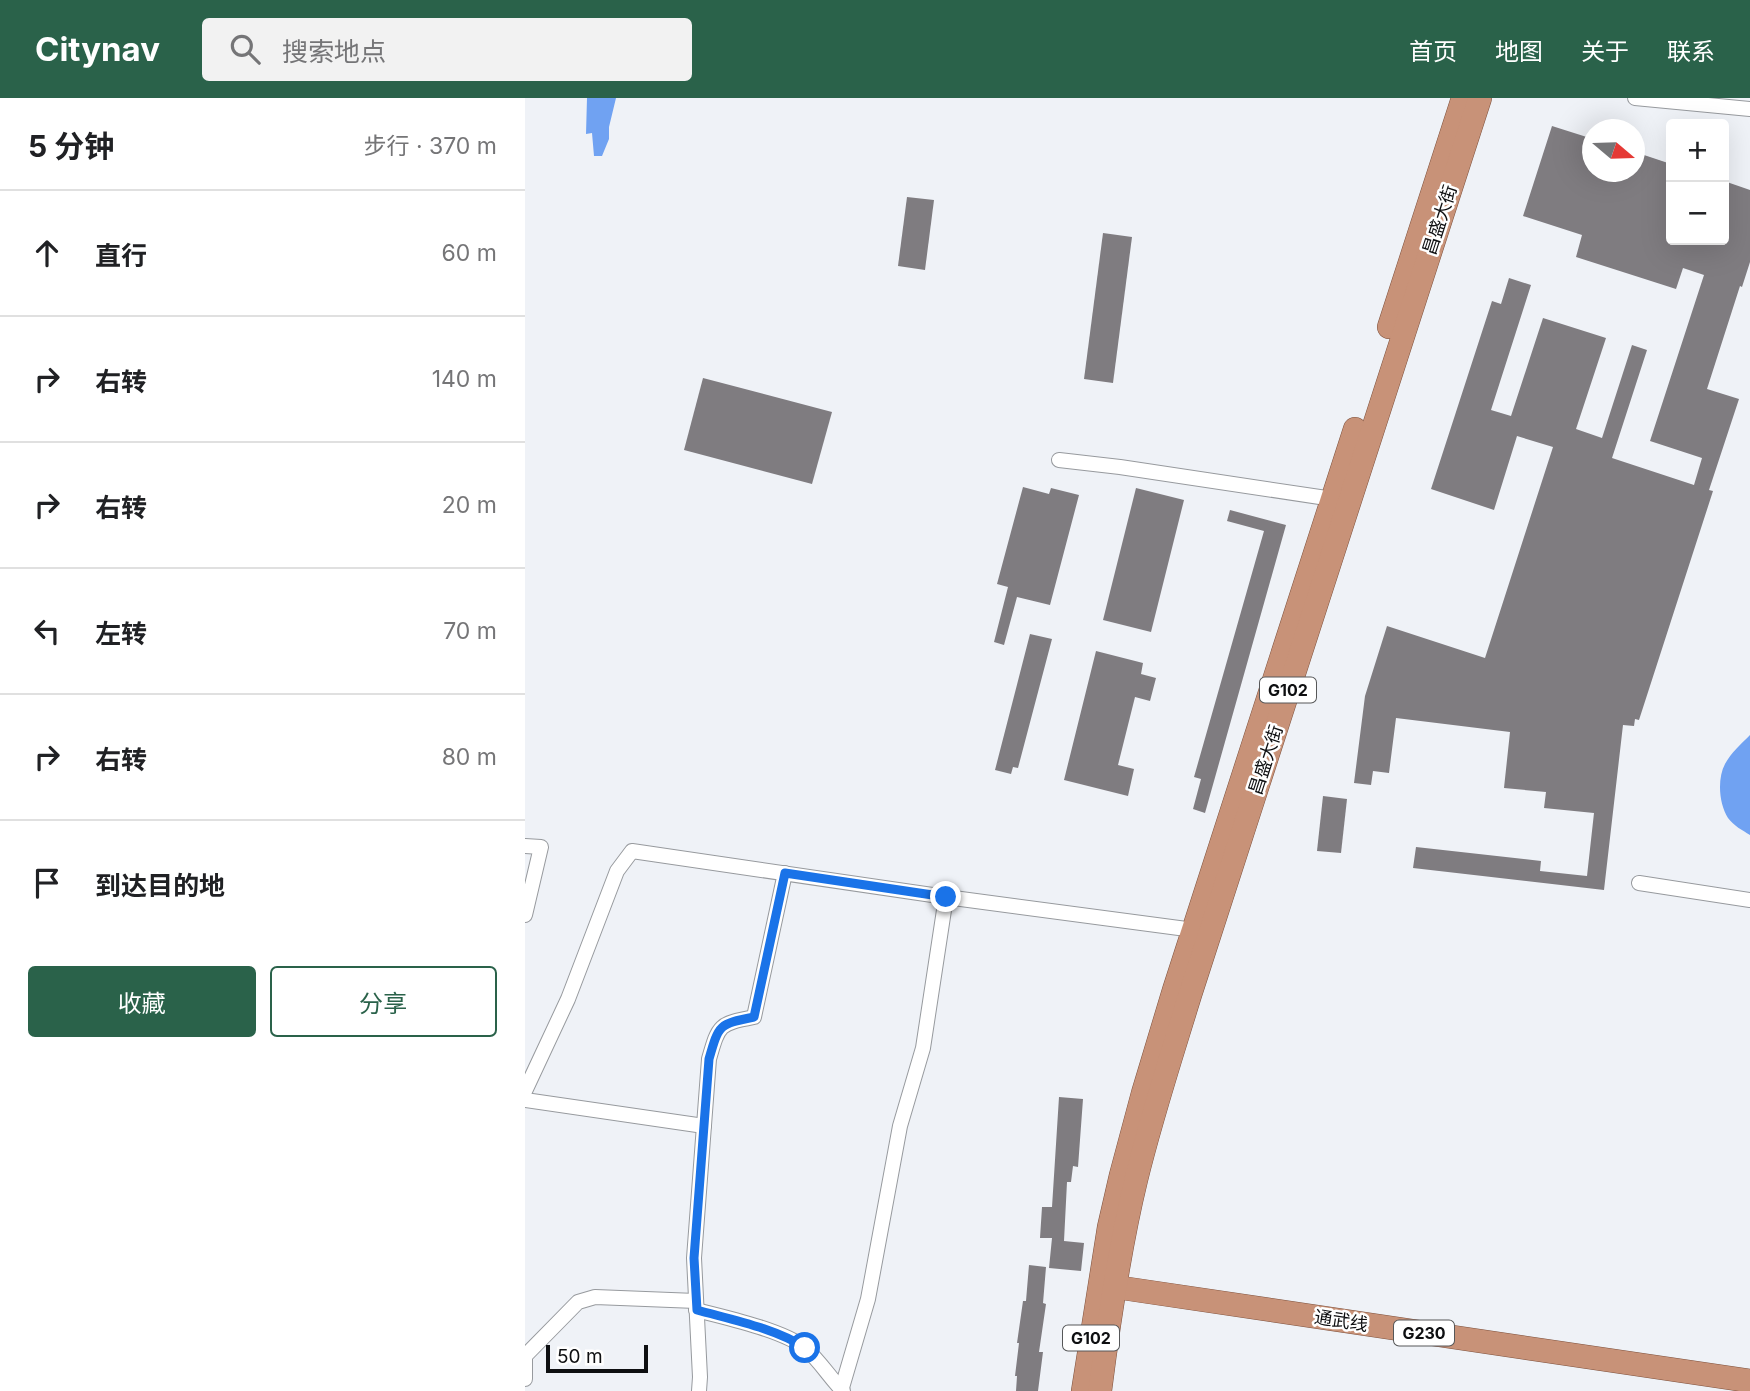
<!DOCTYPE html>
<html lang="zh">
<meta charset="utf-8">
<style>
:root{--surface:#fff;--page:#f2f2f2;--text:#202124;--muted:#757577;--line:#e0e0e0;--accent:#2a624a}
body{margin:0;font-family:Inter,"Noto Sans SC",sans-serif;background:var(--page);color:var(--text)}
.controls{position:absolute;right:21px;top:21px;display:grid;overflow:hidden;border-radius:7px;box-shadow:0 7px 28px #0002}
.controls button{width:63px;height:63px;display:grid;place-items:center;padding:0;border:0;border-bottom:2px solid var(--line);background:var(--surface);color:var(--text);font:35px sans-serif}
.compass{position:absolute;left:1057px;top:21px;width:63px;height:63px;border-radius:50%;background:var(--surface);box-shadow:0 7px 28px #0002;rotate:109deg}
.scale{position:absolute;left:21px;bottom:18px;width:102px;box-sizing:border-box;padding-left:7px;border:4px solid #0e0f11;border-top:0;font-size:19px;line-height:24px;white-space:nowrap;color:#0e0f11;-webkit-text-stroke:5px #fff;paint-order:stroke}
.stop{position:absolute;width:21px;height:21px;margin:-16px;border:5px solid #1a73e8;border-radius:50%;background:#fff}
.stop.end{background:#1a73e8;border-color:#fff;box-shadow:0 2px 7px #0008}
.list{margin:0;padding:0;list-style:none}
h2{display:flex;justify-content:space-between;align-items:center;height:91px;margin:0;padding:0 28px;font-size:30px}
h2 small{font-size:23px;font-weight:400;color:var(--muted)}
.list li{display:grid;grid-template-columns:46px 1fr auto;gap:21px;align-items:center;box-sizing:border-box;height:126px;padding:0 28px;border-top:2px solid var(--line)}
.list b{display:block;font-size:26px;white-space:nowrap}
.list em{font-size:23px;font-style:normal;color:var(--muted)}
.actions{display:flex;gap:14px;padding:21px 28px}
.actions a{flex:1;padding:16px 0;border:2px solid var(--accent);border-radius:7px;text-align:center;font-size:24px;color:var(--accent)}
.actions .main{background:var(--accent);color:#fff}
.icon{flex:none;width:38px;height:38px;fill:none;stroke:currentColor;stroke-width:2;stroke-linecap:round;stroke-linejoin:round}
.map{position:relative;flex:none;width:1225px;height:1293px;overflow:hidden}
header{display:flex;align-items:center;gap:42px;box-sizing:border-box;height:98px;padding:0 35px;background:var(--accent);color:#fff}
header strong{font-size:33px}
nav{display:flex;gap:38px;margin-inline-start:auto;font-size:24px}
.search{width:490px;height:63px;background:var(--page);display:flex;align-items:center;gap:18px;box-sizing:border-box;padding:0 24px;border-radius:7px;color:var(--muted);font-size:26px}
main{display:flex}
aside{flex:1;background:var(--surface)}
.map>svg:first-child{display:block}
.water{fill:#70a2f2}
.building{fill:#7f7c80}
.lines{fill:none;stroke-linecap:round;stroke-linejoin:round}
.minor-casing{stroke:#979a9e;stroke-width:16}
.trunk-casing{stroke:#7e523e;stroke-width:24}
.minor{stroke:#fff;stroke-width:14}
.trunk{stroke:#c89278;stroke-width:23}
.route{stroke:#1a73e8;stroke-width:9}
.labels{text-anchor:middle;stroke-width:5;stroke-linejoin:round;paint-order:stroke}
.shield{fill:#fff;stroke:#565758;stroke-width:2}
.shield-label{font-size:16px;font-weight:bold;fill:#0e0f11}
.street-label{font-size:18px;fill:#0e0f11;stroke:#fff}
</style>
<header>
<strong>Citynav</strong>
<div class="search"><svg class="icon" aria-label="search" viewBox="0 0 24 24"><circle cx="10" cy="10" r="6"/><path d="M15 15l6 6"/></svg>搜索地点</div>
<nav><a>首页</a><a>地图</a><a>关于</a><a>联系</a></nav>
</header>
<main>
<aside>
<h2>5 分钟<small>步行 · 370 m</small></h2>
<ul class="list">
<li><svg class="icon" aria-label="ahead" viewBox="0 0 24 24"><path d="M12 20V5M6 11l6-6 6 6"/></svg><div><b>直行</b></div><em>60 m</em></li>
<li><svg class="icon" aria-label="right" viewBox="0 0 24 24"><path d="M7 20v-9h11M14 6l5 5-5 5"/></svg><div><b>右转</b></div><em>140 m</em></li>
<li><svg class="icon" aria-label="right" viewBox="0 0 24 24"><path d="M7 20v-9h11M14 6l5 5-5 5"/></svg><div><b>右转</b></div><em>20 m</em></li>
<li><svg class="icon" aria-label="left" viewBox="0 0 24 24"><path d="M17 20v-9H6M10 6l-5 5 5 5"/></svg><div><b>左转</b></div><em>70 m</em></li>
<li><svg class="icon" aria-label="right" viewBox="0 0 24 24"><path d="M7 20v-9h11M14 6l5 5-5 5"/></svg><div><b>右转</b></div><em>80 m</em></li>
<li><svg class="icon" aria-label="arrive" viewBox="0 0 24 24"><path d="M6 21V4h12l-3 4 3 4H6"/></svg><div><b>到达目的地</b></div></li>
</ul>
<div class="actions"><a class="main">收藏</a><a>分享</a></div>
</aside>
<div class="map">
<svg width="1225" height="1293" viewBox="0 0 1225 1293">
<rect width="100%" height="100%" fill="#eff2f7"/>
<g class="water">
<polygon points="62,0 91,0 84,29 84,41 77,58 69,58 67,35 61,36"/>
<path d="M1225,637V737C1217,732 1209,728 1203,720C1194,706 1192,681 1200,666C1206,655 1216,646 1225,637Z"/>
</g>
<g class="building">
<polygon points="1027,28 1068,41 1068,74 1110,74 1110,54 1146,66 1146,142 1199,142 1199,83 1225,92 1225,164 1217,189 1215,188 1182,291 1214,301 1184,392 1188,393 1114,622 1110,621 1109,628 1098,627 1079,792 888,770 891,749 1016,763 1015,773 1062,778 1069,715 1019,710 1021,694 979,690 985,634 871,620 864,675 848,673 846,687 829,685 840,598 862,528 960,560 1028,349 992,338 969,412 906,391 967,203 976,206 984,180 1006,187 966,312 986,318 1018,220 1081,240 1051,331 1077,340 1107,247 1122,252 1087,360 1169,387 1177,360 1125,343 1179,177 1158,170 1151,191 1051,159 1057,137 998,118"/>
<polygon points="382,99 409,102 400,172 373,168"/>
<polygon points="578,135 607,139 588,285 559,281"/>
<polygon points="178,280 307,314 287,386 159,352"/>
<polygon points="498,389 524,396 526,390 554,397 525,507 492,499 479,547 469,544 483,489 472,486"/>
<polygon points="611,390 659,402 626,534 578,522"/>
<polygon points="705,412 761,427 680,715 668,711 676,681 669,679 739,433 702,423"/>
<polygon points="505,536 527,541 493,670 488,669 486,676 470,672"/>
<polygon points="571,553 618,565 616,576 631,580 625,603 610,599 593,667 609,671 603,698 539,682"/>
<polygon points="798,698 822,701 816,755 792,753"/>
<polygon points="534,999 558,1001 553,1069 548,1068 546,1084 542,1084 539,1143 559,1145 556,1173 524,1170 527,1140 515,1140 517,1109 527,1109"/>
<polygon points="504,1167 521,1169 518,1205 521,1206 514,1254 518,1254 513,1293 491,1293 492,1278 490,1278 494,1245 492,1245 498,1203 501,1203"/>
</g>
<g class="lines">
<defs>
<g id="minor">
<polyline points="1110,0 1225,11"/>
<polyline points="534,362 595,369 808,401"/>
<polyline points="0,748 16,749 0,817"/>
<polyline points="1114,785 1225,802"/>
<polyline points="0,993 43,901 92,773 107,753 421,799 669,832"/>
<polyline points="0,1002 179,1028"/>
<path d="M171,1212C199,1219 261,1233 281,1251C295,1263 305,1280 318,1293"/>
<polyline points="0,1281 0,1258 53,1204 70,1199 171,1203"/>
<path d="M174,1293L175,1279L169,1160L184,961C194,926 194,926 229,919L260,775"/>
<polyline points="316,1293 343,1201 375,1028 398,950 421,799"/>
</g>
<g id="trunk">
<polyline points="864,229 938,0"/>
<polyline points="577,1187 1225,1283"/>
<polyline points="558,1293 584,1129 596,1077 618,995 649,892 830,331"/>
<path d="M575,1293C584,1222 594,1152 611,1082C626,1020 646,959 665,897L955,0"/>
</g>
</defs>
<use href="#minor" class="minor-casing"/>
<use href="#trunk" class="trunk-casing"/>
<use href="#minor" class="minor"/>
<use href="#trunk" class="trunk"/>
</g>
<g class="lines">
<path class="route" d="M280,1250C253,1231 204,1221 172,1212L169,1160L184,961C194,926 194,926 229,919L260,775L421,799"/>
</g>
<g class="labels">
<g class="shield">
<rect x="735" y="579.5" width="56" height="25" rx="5"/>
<rect x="869" y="1222.5" width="60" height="25" rx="5"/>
<rect x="538" y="1227.5" width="56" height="25" rx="5"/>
</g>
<g class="shield-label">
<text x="763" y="598">G102</text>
<text x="899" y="1241">G230</text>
<text x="566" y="1246">G102</text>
</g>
<g class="street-label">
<text transform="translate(915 122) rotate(-72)" y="6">昌盛大街</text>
<text transform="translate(741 662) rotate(-72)" y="6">昌盛大街</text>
<text transform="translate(816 1223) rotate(9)" y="6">通武线</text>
</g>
</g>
</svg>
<div class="controls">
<button>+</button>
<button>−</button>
</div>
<svg class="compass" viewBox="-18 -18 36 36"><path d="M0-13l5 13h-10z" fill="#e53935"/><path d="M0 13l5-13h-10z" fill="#757577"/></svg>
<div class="scale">50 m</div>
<div class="stop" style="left:280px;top:1250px"></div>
<div class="stop end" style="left:421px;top:799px"></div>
</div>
</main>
